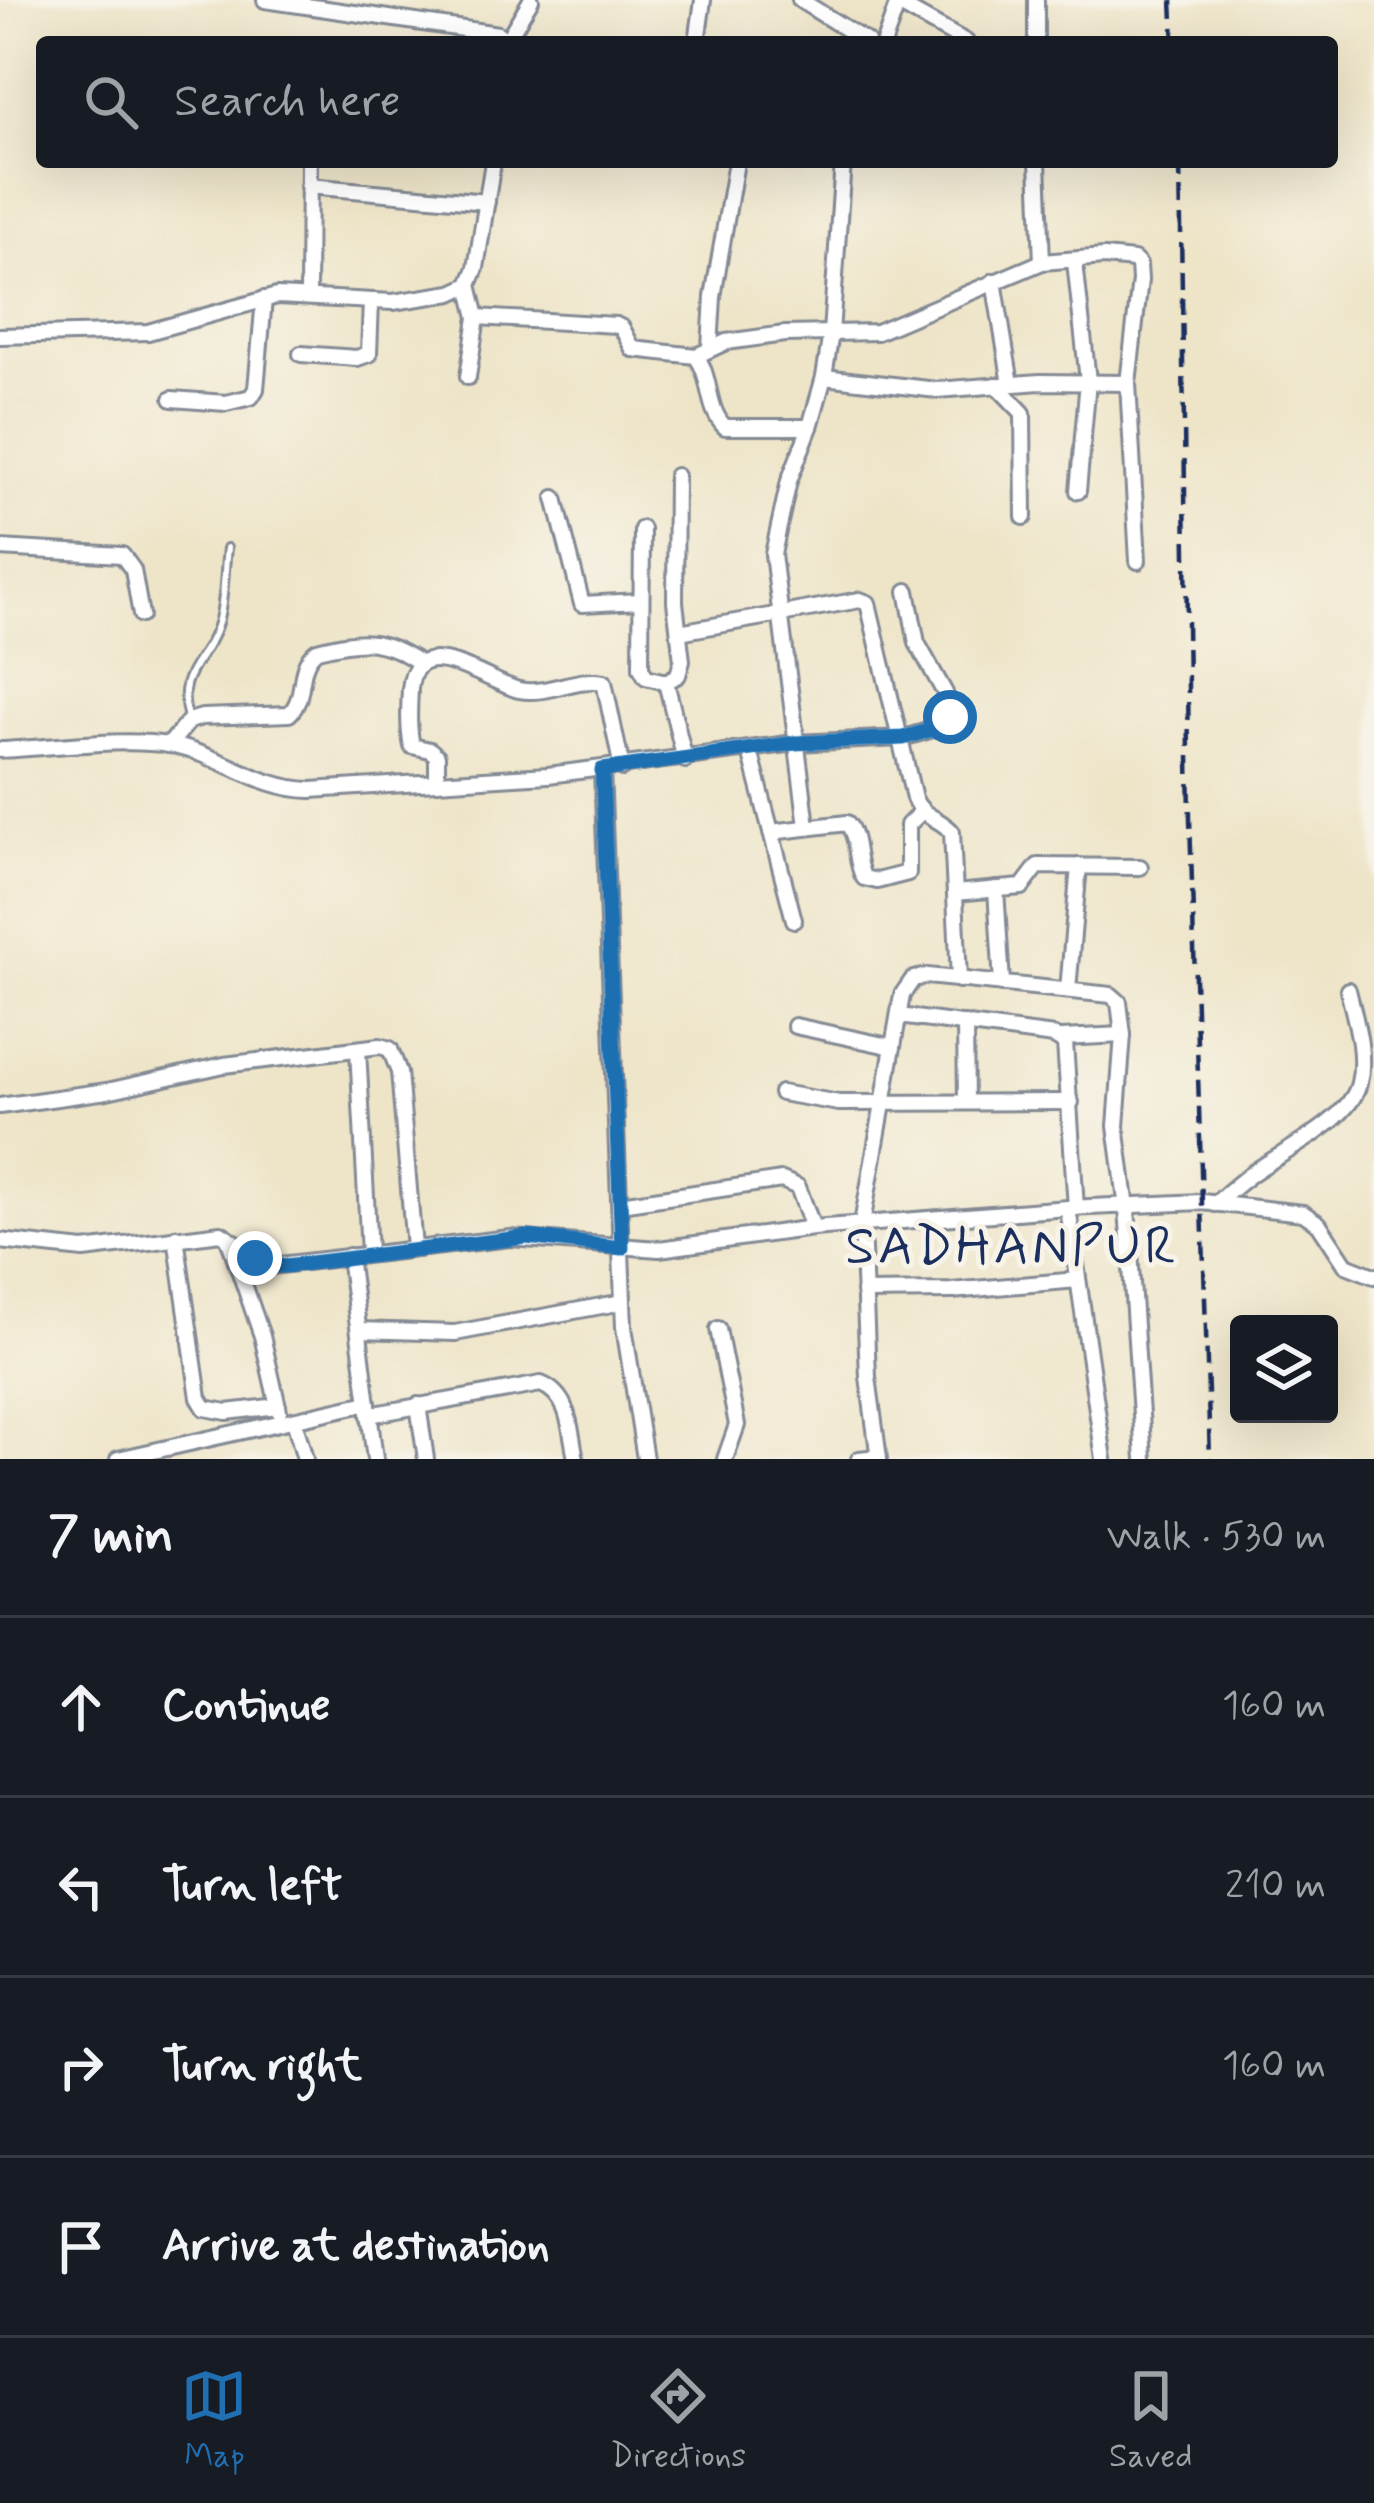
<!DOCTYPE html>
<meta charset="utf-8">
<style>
:root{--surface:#171b24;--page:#20242c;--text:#f1f3f6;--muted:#9ea1a6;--line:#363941;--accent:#1f6fb2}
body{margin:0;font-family:Mynerve,sans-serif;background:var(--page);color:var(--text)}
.controls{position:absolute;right:36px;bottom:36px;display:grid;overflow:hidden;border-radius:12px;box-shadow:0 12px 48px #0002}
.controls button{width:108px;height:108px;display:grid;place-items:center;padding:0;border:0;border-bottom:3px solid var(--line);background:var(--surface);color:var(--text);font:60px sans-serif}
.stop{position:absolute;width:36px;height:36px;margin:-27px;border:9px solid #1f6fb2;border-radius:50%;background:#fff}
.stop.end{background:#1f6fb2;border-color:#fff;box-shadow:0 3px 12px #0008}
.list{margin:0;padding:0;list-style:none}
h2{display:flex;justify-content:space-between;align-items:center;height:156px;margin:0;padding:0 48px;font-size:51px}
h2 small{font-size:39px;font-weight:400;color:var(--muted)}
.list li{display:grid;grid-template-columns:78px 1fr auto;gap:36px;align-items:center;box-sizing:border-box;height:180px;padding:0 48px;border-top:3px solid var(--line)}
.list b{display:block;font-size:45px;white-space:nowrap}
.list em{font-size:39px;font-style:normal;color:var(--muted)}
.icon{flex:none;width:66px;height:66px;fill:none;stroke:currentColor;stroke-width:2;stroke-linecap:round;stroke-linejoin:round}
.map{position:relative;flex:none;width:1374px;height:1459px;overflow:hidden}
.search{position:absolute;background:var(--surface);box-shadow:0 12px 48px #0002;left:36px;right:36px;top:36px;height:132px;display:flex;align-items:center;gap:30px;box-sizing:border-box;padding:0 42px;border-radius:12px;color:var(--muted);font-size:45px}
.sheet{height:876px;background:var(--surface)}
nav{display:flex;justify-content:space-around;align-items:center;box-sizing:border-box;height:168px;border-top:3px solid var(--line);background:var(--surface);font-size:33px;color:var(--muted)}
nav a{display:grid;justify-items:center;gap:6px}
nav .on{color:var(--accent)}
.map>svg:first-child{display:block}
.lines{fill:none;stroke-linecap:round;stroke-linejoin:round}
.service-casing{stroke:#848a94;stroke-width:12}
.minor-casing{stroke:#848a94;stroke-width:20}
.service{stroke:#fff;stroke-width:6}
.minor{stroke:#fff;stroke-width:14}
.rail{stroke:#1b2f5e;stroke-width:4.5;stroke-dasharray:18 9;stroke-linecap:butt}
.route{stroke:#1f6fb2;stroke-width:15}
.labels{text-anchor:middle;stroke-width:10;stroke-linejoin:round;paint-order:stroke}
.quarter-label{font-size:54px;letter-spacing:3px;fill:#1b2f5e;stroke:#f7f3e8}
</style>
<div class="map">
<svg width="1374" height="1459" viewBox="0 0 1374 1459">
<rect width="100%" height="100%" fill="#f7f3e8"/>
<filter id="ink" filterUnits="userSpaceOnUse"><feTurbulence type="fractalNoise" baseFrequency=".00833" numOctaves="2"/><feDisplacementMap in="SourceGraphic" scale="24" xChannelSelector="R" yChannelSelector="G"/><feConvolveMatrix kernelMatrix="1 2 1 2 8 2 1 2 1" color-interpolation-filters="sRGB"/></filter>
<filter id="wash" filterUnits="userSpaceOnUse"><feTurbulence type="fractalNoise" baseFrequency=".004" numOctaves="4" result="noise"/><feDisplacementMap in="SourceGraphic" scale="48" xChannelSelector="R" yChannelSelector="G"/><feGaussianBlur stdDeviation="2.7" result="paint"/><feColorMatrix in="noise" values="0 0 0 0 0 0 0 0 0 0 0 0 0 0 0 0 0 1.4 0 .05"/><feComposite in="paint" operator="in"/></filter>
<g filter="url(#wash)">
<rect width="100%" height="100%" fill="#eee5c9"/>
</g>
<g filter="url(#ink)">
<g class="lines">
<defs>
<path id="service" d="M188,718C174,671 207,662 218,623C225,599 224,572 227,548"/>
<g id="minor">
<polyline points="265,0 498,34 507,42"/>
<polyline points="800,0 867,42"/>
<polyline points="1036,0 1036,42"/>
<polyline points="898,4 966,42"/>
<polyline points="507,40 531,0"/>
<polyline points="697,42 703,0"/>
<polyline points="884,42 899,0"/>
<polyline points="1038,162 1042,262"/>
<polyline points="308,186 487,202"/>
<polyline points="1075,262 1088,381 1078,491"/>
<polyline points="994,281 1011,384"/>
<polyline points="308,295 309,162"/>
<path d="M477,317L616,325L622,328L633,349L696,356C712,377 706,409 725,427H810"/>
<polyline points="0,336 148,332 277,296 393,302 452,293 469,285"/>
<polyline points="710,348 713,297 736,162"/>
<polyline points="301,354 357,358 369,354 371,301"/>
<polyline points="696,356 726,342 785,334 877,332 1042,262 1104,257 1134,260 1139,265 1140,280 1128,383 1138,561"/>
<polyline points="468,377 477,317 469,285 476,268 493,162"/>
<polyline points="824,377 937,390 1040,382 1128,383"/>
<polyline points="996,385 1023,413 1024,517"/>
<polyline points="172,399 226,403 251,397 256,389 264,299"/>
<polyline points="555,498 582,604 640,601"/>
<polyline points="642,529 641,668 646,677 666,682 685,760"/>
<polyline points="0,548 122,555 133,570 141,615"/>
<path d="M679,632L860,600L868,603L914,798C922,818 939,817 952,832L959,980"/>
<polyline points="666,682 678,675 682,661 675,602 676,476"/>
<path d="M169,745L189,721L202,717L289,714C308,697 295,666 317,650C361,639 382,637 420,663"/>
<path d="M0,750C49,748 122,737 169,745C220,754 259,789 311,790L548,775L795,743L903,738L944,726L950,717L945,693L917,643L907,591"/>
<polyline points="750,751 794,920"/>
<polyline points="602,770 624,1327 645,1459"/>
<path d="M437,782V756L430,750L412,746C408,728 409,709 410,689C415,627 489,683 519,690C547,696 576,676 604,682L622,768"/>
<polyline points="807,826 773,554 789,481 810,427 824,377 831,333 843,162"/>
<path d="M771,832L847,823C860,839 854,861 864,878L877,881L908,873V825L921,812"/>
<polyline points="996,889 1002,984"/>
<polyline points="955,893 1022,887 1038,866 1140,867"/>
<polyline points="1068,990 1079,866"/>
<polyline points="899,1016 1054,1036 1065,1043 1076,1208"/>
<polyline points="965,1024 966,1101"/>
<polyline points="795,1026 893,1047"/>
<polyline points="1061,1038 1123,1035"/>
<polyline points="358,1049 369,1253"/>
<polyline points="781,1093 839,1103 1071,1102"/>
<polyline points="0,1106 107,1091 224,1065 380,1046 390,1049 399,1072 414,1248"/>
<polyline points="620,1204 782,1180 798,1187 813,1228"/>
<path d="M1215,1204C1230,1191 1244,1178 1260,1168C1288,1149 1351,1119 1359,1083C1366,1053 1355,1019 1348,990"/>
<polyline points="1068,1208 1104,1459"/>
<polyline points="176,1237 199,1398 205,1408 227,1412 278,1406"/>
<polyline points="228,1238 262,1336 279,1411"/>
<polyline points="0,1241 84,1250 221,1233 271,1266 510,1238 659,1249 813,1228 1068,1208 1202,1202 1303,1213 1319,1224 1346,1265 1374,1276"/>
<polyline points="349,1256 375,1459"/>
<polyline points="864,1292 951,1291 1078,1280"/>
<polyline points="718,1329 737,1425 725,1459"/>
<polyline points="359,1330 455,1333 623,1302"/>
<polyline points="418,1405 426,1459"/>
<path d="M369,1415L541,1384C571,1396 570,1431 576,1459"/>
<polyline points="294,1420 305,1459"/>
<polyline points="118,1459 368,1403"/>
<polyline points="859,1459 878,1457"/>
<polyline points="879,1459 868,1377 862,1224 902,995 913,979 927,976 1111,995 1119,1002 1123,1035 1116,1126 1127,1208 1144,1459"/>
</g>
</defs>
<use href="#service" class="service-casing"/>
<use href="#minor" class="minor-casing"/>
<use href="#service" class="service"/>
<use href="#minor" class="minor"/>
<g class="rail">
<polyline points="1172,0 1174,42"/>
<polyline points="1180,162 1190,819 1210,1459"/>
</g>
</g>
</g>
<g class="lines" filter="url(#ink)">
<polyline class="route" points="255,1258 271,1266 285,1266 527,1237 622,1248 602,770 795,743 903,738 944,726 950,717"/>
</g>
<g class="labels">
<g class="quarter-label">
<text x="1012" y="1263">SADHANPUR</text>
</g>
</g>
</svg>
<div class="controls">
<button><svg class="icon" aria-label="layers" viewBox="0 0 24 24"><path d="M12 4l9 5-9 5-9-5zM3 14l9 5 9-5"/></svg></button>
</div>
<div class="stop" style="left:950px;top:717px"></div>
<div class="stop end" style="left:255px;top:1258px"></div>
<div class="search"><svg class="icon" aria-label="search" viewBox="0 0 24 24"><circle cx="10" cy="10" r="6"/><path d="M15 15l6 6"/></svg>Search here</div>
</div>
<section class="sheet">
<h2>7 min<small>Walk · 530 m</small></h2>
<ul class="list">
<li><svg class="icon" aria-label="ahead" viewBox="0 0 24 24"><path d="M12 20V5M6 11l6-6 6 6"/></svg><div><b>Continue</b></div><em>160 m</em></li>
<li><svg class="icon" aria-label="left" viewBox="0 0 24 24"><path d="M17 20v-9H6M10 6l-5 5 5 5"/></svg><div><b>Turn left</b></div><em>210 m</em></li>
<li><svg class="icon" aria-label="right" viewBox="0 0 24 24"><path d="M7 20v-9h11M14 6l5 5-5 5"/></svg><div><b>Turn right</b></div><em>160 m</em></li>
<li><svg class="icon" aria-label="arrive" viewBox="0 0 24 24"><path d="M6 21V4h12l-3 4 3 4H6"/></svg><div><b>Arrive at destination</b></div></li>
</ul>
</section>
<nav>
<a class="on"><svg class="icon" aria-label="map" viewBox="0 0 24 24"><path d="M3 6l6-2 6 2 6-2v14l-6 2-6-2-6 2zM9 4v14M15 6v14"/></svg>Map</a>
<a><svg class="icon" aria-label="directions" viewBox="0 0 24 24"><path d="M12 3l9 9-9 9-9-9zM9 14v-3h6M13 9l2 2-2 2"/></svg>Directions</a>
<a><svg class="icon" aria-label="saved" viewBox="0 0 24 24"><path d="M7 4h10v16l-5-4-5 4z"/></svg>Saved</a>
</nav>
